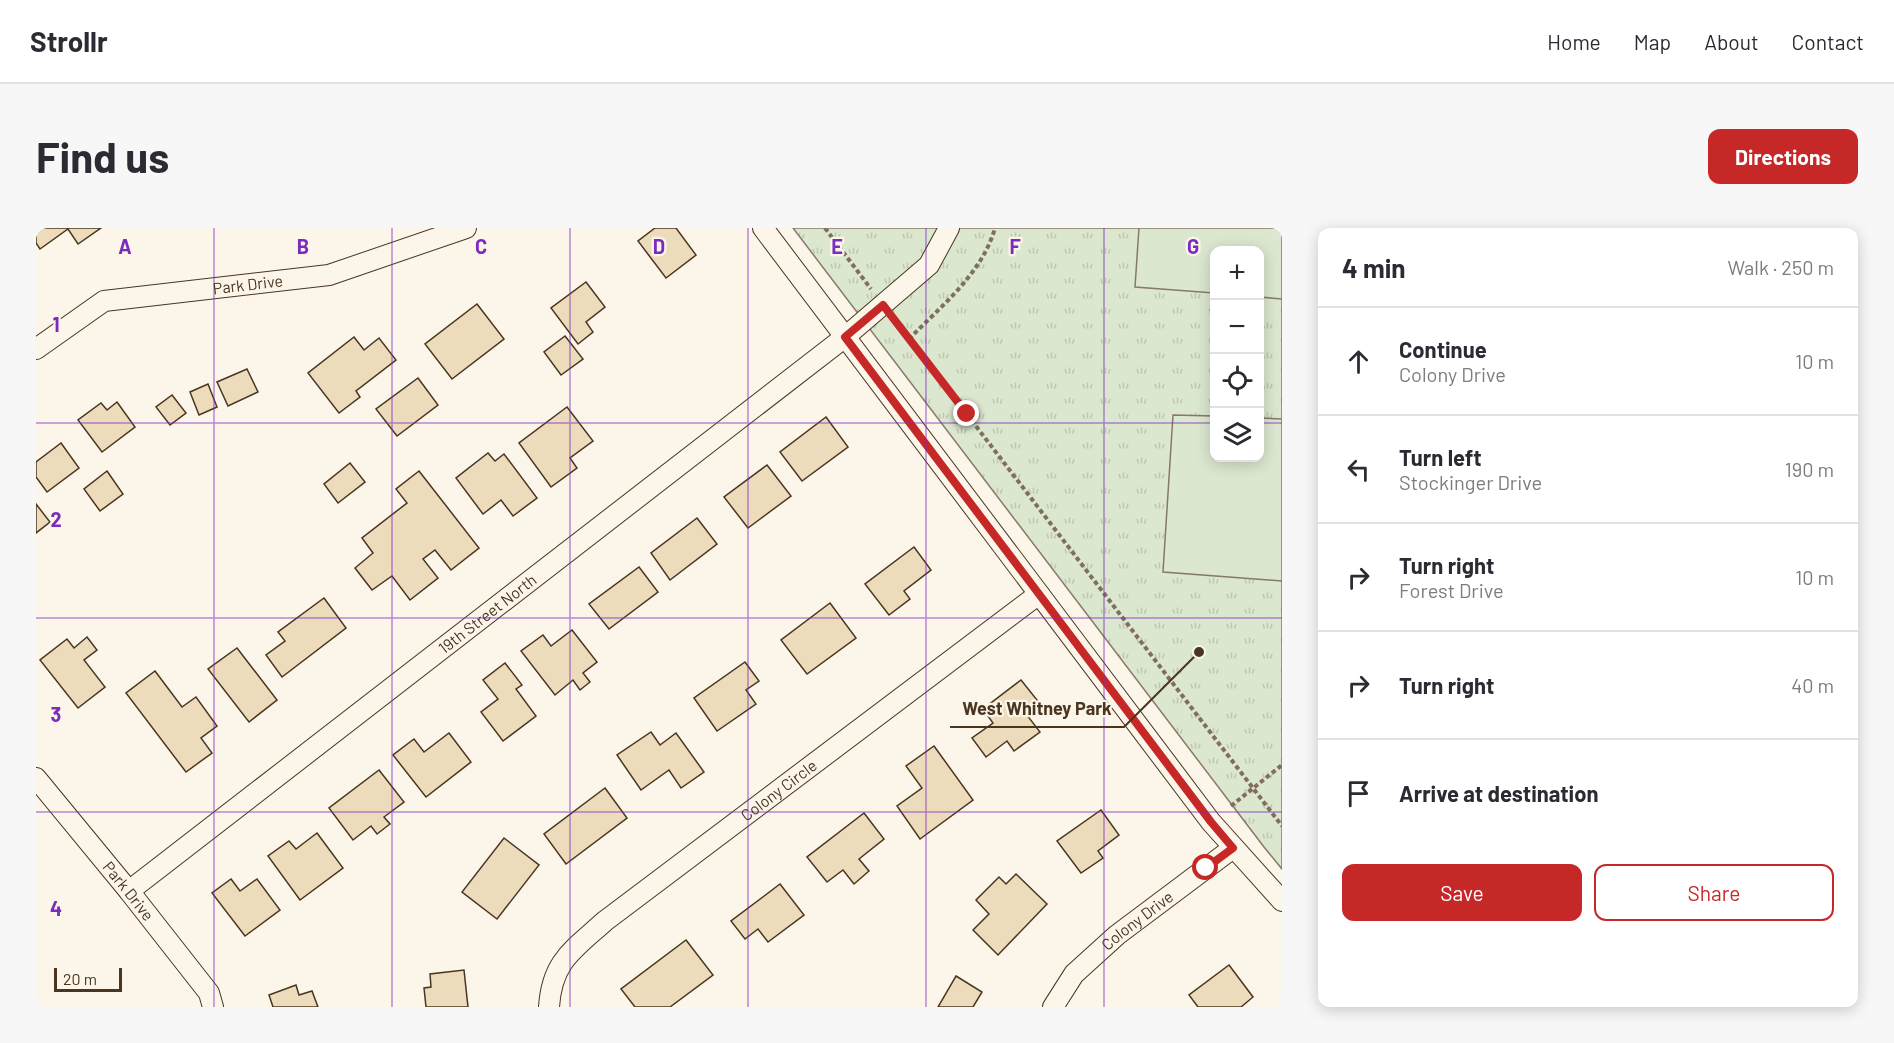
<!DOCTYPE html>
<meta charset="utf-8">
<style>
:root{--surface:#fff;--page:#f7f7f7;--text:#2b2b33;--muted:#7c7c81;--line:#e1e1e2;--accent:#c62828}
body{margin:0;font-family:Barlow,sans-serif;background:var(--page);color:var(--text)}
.controls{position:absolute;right:18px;top:18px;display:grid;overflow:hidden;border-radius:12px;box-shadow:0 3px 15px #0003}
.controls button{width:54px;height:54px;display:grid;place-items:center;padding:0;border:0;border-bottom:2px solid var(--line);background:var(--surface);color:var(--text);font:30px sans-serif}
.scale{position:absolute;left:18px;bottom:15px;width:68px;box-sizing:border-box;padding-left:6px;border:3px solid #4a3520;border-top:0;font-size:16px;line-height:21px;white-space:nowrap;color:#4a3520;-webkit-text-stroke:4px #fbf6e9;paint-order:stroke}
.stop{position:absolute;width:18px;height:18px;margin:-14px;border:4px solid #c62828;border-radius:50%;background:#fff}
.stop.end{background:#c62828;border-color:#fff;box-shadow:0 2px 6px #0008}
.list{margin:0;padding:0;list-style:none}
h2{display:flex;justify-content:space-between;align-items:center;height:78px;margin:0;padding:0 24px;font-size:26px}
h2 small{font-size:20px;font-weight:400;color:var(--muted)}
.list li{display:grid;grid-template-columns:39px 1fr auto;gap:18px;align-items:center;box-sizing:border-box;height:108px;padding:0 24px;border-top:2px solid var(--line)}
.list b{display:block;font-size:22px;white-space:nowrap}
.list p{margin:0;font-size:20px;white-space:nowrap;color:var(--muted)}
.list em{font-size:20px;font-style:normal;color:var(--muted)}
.actions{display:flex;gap:12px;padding:18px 24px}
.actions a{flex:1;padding:14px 0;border:2px solid var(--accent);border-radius:12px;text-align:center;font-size:21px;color:var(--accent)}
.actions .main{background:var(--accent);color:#fff}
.icon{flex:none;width:33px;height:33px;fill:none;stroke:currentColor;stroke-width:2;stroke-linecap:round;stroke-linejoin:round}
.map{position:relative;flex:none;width:1246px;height:779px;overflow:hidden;border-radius:12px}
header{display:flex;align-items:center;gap:36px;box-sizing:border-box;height:84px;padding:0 30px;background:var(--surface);border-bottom:2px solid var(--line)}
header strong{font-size:28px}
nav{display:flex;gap:33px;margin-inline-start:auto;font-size:21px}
.intro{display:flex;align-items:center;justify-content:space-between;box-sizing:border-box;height:144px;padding:0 36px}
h1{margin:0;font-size:42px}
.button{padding:15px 27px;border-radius:12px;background:var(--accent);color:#fff;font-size:21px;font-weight:700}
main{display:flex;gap:36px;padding:0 36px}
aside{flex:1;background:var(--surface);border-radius:12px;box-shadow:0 3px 15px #0003}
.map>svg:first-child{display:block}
.park{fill:url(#park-tufts);stroke:#887966;stroke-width:1.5;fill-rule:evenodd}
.garden{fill:#dce7d0;stroke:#887966;stroke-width:1.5}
.building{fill:#ecdcbc;stroke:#4a3520;stroke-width:1.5}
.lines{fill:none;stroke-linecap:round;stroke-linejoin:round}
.minor-casing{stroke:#4a3520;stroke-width:22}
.path{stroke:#7f6f5c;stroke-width:4;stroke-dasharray:4.5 3;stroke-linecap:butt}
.minor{stroke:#fbf6e9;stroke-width:20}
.route{stroke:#c62828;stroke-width:8}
.grid{fill:none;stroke:#7b2cbf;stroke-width:1.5;stroke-opacity:0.55}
.labels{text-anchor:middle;stroke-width:4.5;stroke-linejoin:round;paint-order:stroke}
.street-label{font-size:16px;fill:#4a3520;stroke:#fbf6e9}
.grid-label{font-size:20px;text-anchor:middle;font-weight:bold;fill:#7b2cbf;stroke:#fbf6e9;stroke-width:4.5;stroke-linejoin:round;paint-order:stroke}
.leader{fill:none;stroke:#4a3520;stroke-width:2}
.callout-dot{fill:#4a3520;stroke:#fbf6e9;stroke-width:2}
.callout-label{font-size:18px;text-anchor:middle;font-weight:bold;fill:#4a3520;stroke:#fbf6e9;stroke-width:4.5;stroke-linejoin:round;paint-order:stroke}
</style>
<header>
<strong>Strollr</strong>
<nav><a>Home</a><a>Map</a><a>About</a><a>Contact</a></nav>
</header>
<div class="intro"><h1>Find us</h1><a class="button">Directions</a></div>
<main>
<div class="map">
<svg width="1246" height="779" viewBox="0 0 1246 779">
<defs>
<pattern id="park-tufts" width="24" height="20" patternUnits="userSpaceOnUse" patternTransform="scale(1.5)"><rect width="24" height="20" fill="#dce7d0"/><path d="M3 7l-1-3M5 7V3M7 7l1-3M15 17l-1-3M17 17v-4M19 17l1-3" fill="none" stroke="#bec7b2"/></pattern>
</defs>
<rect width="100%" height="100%" fill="#fbf6e9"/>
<path class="park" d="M757,0H1246V641L1228,619ZM1178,22H1224V230H1178Z"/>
<g class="garden">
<polygon points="1103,0 1246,0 1246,71 1224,69 1224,22 1178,22 1178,65 1099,59"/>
<polygon points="1137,187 1178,188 1178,230 1224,230 1224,190 1246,191 1246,353 1127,344"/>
</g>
<g class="building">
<polygon points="0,0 65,0 42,16 32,1 4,21 0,15"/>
<polygon points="619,0 640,0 660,27 630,50 602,13"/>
<polygon points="550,54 569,79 550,94 557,104 542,116 515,80"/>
<polygon points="441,76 468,111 416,151 389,116"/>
<polygon points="529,108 547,131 525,147 508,124"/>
<polygon points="318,109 328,122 343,110 360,132 320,163 324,169 303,185 272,145"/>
<polygon points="211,141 222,164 192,178 181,154"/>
<polygon points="382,150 402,177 361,208 340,181"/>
<polygon points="172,156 181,179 163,187 154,164"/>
<polygon points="136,167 150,185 134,197 120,179"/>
<polygon points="81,174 99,199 66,224 42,192 65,175 71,182"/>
<polygon points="531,179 557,213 534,230 541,240 515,259 483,215"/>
<polygon points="790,189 812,219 766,253 744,224"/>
<polygon points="25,215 43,240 11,264 0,249 0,234"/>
<polygon points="452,225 459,233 468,226 501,270 477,288 465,272 447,286 420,250"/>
<polygon points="314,235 329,254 302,275 288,256"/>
<polygon points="731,237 755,268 712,300 688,269"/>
<polygon points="71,243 87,266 64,283 48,261"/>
<polygon points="383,243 443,320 415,342 399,322 387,331 402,350 374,372 356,348 336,362 319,340 337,325 326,310 371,275 360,261"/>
<polygon points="0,276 14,294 0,305"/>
<polygon points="661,290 681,316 634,352 615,325"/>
<polygon points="878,319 895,342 868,363 874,371 853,387 829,356"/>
<polygon points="603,339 622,364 573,401 553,376"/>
<polygon points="288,370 310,400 246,449 230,427 249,413 242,404"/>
<polygon points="794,375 820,410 771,446 745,412"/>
<polygon points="536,402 561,434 547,445 554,454 544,462 537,452 519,467 485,423 507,407 515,418"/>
<polygon points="51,409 61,422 48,432 69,459 42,480 4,432 31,411 38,420"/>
<polygon points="201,420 241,472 213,494 172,441"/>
<polygon points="709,434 723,453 710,462 720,476 681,503 658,470"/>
<polygon points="469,435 486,457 480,461 500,488 467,513 445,484 462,471 447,452"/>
<polygon points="119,443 146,479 160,469 181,498 165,510 176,525 150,544 90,465"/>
<polygon points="985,452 1001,472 987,482 1004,504 978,523 971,513 950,529 936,510 957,495 947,481"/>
<polygon points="615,504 624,517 640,505 668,544 645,560 633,542 605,562 581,527"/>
<polygon points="413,505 435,534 390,569 357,527 378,511 388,524"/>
<polygon points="898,518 937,572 884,611 861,578 886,560 870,538"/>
<polygon points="343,542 368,574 348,589 354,596 341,606 335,598 317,612 293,580"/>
<polygon points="569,560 591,590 530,636 508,606"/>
<polygon points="1065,582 1083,607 1062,623 1067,630 1045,645 1021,613"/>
<polygon points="828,585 848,611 823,631 833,643 818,656 807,642 791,654 771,629"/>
<polygon points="281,605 307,640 264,672 232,628 253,613 260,621"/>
<polygon points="468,610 503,637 461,691 426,664"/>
<polygon points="980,646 1011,676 962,727 937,702 953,686 940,672 963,649 970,656"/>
<polygon points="195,651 204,663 221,651 244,682 209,708 176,665"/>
<polygon points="744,656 768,687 732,714 722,701 709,711 695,693"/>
<polygon points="650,712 677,747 634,779 599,779 585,761"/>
<polygon points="1193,737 1217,769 1205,779 1162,779 1153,767"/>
<polygon points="428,742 432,779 390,779 388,760 395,759 394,746"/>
<polygon points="920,748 946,764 937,779 902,779"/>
<polygon points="260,757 263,767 276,763 282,779 237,779 233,767"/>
</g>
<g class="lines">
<defs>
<g id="minor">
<polyline points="727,0 1175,594 1246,673"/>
<path id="s1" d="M0,121L68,73L293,47L430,0"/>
<path id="s2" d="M0,550L93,663L173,765L177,779"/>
<path id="s3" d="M93,663L809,109L893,37L913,0"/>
<path id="s4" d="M513,779C516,733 537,722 569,693L1003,366"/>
<path id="s5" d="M1017,779L1038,746L1081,707L1197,620"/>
</g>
</defs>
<use href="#minor" class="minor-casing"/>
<g class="path">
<polyline points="789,0 835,61"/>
<polyline points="858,91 1246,598"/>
<path d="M873,111C905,78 946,46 959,0"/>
<polyline points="1195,578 1246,537"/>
</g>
<use href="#minor" class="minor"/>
</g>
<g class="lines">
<polyline class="route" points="931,186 847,77 809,109 1175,594 1197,620 1170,640"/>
</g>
<path class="grid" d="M178,0V779M356,0V779M534,0V779M712,0V779M890,0V779M1068,0V779M0,195H1178M1224,195H1246M0,390H1246M0,584H1246"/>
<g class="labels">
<g class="street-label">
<text dy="6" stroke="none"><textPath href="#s1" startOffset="228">Park Drive</textPath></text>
<text dy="6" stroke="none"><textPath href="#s3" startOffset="453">19th Street North</textPath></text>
<text dy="6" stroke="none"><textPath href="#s4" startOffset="324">Colony Circle</textPath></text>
<text dy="6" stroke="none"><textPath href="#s2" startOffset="146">Park Drive</textPath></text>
<text dy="6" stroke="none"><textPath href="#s5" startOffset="122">Colony Drive</textPath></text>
</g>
</g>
<g class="grid-label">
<text x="89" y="26">A</text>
<text x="267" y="26">B</text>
<text x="445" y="26">C</text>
<text x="623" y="26">D</text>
<text x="801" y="26">E</text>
<text x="979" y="26">F</text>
<text x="1157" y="26">G</text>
<text x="20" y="104">1</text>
<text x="20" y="299">2</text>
<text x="20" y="494">3</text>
<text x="20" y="688">4</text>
</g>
<path class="leader" d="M1163 424L1088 499H914"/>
<circle class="callout-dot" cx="1163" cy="424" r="6"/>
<g class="callout-label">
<text x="1001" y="487">West Whitney Park</text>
</g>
</svg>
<div class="controls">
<button>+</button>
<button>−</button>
<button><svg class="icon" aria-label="locate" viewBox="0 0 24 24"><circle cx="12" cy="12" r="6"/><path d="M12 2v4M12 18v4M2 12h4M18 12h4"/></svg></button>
<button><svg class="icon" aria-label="layers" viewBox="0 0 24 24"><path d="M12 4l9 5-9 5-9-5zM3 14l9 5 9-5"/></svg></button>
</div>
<div class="scale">20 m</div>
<div class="stop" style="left:1170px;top:640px"></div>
<div class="stop end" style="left:931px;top:186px"></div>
</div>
<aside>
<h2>4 min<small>Walk · 250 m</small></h2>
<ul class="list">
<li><svg class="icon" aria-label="ahead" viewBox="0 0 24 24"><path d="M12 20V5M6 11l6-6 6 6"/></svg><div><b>Continue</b><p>Colony Drive</p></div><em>10 m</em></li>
<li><svg class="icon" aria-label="left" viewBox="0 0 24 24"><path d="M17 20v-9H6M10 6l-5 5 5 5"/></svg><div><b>Turn left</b><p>Stockinger Drive</p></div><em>190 m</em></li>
<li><svg class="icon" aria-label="right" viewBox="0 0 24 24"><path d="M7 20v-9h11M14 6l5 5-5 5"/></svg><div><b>Turn right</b><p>Forest Drive</p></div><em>10 m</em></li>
<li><svg class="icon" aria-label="right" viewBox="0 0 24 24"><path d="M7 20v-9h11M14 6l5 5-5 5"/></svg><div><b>Turn right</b></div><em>40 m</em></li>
<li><svg class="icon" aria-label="arrive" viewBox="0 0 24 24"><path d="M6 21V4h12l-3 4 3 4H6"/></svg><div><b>Arrive at destination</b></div></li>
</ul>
<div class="actions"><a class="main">Save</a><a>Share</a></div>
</aside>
</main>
